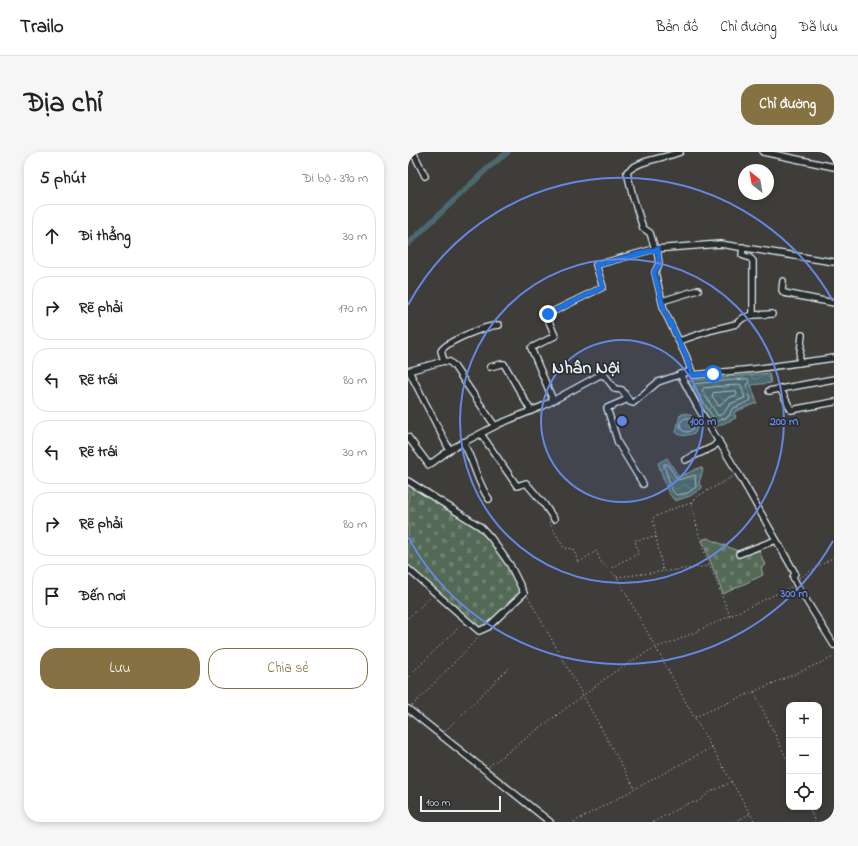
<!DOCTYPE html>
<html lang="vi">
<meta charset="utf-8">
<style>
:root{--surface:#fff;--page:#f6f6f6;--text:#222;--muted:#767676;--line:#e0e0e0;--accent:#857141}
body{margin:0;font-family:"Indie Flower",sans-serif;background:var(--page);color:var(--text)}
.controls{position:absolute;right:12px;bottom:12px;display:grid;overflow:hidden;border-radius:8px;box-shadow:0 2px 6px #0003}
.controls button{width:36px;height:36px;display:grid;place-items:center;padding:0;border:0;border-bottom:1px solid var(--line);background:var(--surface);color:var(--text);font:20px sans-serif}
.compass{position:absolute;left:330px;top:12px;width:36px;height:36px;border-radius:50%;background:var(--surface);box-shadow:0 2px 6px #0003;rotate:329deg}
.scale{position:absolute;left:12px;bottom:10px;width:81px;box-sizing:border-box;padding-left:4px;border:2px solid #e8f1f8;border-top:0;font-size:11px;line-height:14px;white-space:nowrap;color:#e8f1f8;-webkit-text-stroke:3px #2a2d2e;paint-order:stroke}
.stop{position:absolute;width:12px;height:12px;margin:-9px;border:3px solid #1a73e8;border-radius:50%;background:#fff}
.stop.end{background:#1a73e8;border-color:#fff;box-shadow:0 1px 4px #0008}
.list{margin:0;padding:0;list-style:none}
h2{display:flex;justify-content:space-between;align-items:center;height:52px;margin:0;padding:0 16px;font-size:17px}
h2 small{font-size:13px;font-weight:400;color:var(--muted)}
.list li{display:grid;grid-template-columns:26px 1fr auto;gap:12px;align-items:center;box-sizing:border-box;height:64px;margin:0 8px 8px;padding:0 8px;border:1px solid var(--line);border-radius:16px}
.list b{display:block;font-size:15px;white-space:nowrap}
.list em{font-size:13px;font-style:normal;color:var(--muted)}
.actions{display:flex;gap:8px;padding:12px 16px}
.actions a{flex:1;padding:9px 0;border:1px solid var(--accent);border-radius:16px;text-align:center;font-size:14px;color:var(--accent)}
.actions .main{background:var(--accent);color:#fff}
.icon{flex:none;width:22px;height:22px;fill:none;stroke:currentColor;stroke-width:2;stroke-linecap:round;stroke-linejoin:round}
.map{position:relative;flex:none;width:426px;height:670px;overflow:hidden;border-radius:16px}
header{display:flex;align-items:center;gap:24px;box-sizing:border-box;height:56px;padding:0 20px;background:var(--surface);border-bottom:1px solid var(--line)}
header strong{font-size:19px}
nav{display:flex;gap:22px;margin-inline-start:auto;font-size:14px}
.intro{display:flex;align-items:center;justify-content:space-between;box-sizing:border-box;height:96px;padding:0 24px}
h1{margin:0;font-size:28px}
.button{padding:10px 18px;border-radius:16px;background:var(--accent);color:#fff;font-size:14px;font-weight:700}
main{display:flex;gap:24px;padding:0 24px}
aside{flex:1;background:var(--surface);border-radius:16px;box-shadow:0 2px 6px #0003}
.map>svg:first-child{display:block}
.cemetery{fill:url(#cemetery-stones);stroke:#9eaea7}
.water{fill:url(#water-waves);stroke:#8a9fa6}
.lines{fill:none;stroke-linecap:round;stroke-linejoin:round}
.shore{stroke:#aabbc2;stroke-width:1}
.canal{stroke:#4c6970;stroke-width:5.5}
.minor-casing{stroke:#e8f1f8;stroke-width:8}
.path{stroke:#e8f1f8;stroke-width:1;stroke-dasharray:1 3;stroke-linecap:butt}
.minor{stroke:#2a2d2e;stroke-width:5.5}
.route{stroke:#1a73e8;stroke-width:5}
.ring{fill:none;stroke:#6487e3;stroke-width:2}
.labels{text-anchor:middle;stroke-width:3.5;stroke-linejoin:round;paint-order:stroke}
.quarter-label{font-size:18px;font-weight:bold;fill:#e8f1f8;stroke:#2a2d2e}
.centre{fill:#6487e3;stroke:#2a2d2e;stroke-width:2}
.ring-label{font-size:12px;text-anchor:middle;font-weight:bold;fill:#6487e3;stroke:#2a2d2e;stroke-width:3.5;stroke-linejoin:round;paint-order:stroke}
</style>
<header>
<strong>Trailo</strong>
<nav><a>Bản đồ</a><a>Chỉ đường</a><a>Đã lưu</a></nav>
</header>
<div class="intro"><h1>Địa chỉ</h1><a class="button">Chỉ đường</a></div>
<main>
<aside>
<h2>5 phút<small>Đi bộ · 390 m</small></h2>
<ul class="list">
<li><svg class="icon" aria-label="ahead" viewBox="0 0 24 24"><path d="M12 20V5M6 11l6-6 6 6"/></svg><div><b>Đi thẳng</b></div><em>30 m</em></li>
<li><svg class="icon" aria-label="right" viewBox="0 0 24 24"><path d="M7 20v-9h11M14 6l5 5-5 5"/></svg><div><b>Rẽ phải</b></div><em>170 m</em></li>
<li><svg class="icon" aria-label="left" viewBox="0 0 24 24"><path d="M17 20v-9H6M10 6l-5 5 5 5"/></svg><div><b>Rẽ trái</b></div><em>80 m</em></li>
<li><svg class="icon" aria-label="left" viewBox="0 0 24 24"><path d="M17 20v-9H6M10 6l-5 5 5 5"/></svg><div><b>Rẽ trái</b></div><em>30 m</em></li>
<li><svg class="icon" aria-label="right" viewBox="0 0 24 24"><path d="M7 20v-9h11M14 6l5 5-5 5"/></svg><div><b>Rẽ phải</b></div><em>80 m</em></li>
<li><svg class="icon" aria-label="arrive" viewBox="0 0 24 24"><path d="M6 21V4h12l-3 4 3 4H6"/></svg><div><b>Đến nơi</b></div></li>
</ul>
<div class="actions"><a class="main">Lưu</a><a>Chia sẻ</a></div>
</aside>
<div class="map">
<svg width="426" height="670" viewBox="0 0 426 670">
<defs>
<pattern id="cemetery-stones" width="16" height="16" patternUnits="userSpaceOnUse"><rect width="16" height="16" fill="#546a56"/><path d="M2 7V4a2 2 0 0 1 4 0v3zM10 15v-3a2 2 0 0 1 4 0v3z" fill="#6d806f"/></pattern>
<pattern id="water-waves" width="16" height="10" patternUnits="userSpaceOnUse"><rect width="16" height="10" fill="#4c6970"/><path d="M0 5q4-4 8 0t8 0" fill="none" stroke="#667f85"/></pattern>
</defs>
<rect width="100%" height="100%" fill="#3f3d3a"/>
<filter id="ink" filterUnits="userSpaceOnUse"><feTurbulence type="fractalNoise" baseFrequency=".025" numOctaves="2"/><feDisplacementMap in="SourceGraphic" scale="8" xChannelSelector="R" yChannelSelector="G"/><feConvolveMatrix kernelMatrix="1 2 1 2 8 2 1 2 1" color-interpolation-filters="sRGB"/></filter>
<g filter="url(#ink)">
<g class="cemetery">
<polygon points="0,329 73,375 83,386 116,439 73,479 0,417"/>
<polygon points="299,386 330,399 349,394 357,413 353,415 355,423 315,442 294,388"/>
</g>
<g class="water">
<polygon points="361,221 363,231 343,233 349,251 326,260 328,266 305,276 278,229"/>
<path d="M278,261L284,264L290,272L287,281C280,283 273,286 268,280L272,263Z"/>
<polygon points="259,306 271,325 293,315 295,318 291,331 294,336 282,344 267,349 260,340 250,311"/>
</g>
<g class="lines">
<g class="shore">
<polygon points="340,227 341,229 339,234 343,248 324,257 321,264 308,270 285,234 287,232"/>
<polygon points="333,233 337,246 322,252 316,261 310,264 294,238 296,236"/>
<polygon points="328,239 329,243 318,247 311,254 304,244 305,241"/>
<circle cx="279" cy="273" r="7"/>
<polygon points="256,312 259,312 270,328 287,323 288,335 280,341 268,343 264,338"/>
</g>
<polyline class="canal" points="0,92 81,15 100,0"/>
<defs>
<g id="minor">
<polyline points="5,0 17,24"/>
<polyline points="355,0 426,15"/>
<polyline points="335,95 334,103 342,106 345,109 345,163"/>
<path d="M247,97L242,81L235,76L225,45L219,20C233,7 254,7 272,0"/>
<polyline points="249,97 251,112 247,120 256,158 278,204 285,223 346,217 426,206"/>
<polyline points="375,129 374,138 376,141 426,151"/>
<polyline points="254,149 290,138"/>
<polyline points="271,189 304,178 328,172 335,166 345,163 364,162"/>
<path d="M36,209L33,199C40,188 78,174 91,173"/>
<polyline points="391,211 394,183"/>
<polyline points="82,215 93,212 96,212 123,259"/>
<polyline points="0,219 36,209 42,210 46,214 87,274"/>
<polyline points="1,219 41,297"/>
<polyline points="272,222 289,254 333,326 387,421 385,425 390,435 426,493"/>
<polyline points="372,236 383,258 426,250"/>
<polyline points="361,239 426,227"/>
<polyline points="220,247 199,256 210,291 235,332"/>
<polyline points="145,248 123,196 147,184 140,167 140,162 195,135 188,113 246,97 312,92 426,110"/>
<polyline points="73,282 109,334 118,331 136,352 146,367"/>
<polyline points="0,285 21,313 43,297 91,272 135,254 192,223 197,224 207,237 214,238 222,250 225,251 250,230 283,219"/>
<path d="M55,290C66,309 69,331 81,347"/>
<polyline points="277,308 305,295 311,289"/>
<polyline points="0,329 73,375 83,386 102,413 116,441 80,475 71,479 0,417"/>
<polyline points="331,402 368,388"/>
<polyline points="0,557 142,670"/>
</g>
</defs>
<use href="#minor" class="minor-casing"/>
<g class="path">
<polyline points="141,370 156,396 166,397 170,411 188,399 193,410 209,425 286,565 347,670"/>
<polyline points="248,385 255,419"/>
<polyline points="201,418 211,411 230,402 227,388 248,385 245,366 264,357 283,351"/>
<polyline points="209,425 301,414"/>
<polyline points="391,426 426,405"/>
<polyline points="120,445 227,637"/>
<polyline points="322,464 294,394 283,351 288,345 326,324"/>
<polyline points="0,466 23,445"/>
<polyline points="0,525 54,472"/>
<polyline points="346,540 381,611"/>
<polyline points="4,554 71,485"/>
<polyline points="287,565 426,505"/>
<polyline points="37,579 102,515"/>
<polyline points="81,614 205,521 232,504 248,495 263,491 322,464 383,435"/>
<polyline points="401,655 407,670"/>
<polyline points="166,670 304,595"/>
<polyline points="245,670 281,651 290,650 302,640 324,630"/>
<polyline points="326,670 342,662"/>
</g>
<use href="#minor" class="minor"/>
</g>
</g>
<g class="lines" filter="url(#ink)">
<polyline class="route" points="140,162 195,135 188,113 250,97 251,112 246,120 256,158 278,204 284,223 305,222"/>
</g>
<circle cx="214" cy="269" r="81" fill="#6487e3" fill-opacity=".12"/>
<g class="ring">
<circle cx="214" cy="269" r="81"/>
<circle cx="214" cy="269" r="162"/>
<path d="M425 389A243 243 0 0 1 0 385M0 153A243 243 0 0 1 425 149"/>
</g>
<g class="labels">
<g class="quarter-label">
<text x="178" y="221">Nhân Nội</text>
</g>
</g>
<circle cx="214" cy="269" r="6" class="centre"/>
<g class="ring-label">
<text x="295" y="273">100 m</text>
<text x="376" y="273">200 m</text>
<text x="386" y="445">300 m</text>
</g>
</svg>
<div class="controls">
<button>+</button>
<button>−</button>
<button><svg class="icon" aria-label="locate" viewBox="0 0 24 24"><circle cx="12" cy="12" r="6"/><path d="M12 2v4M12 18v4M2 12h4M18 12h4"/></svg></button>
</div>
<svg class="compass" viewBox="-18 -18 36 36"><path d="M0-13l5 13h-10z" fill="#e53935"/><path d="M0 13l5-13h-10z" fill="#767676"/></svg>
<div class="scale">100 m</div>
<div class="stop" style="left:305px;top:222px"></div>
<div class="stop end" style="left:140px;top:162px"></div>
</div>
</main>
